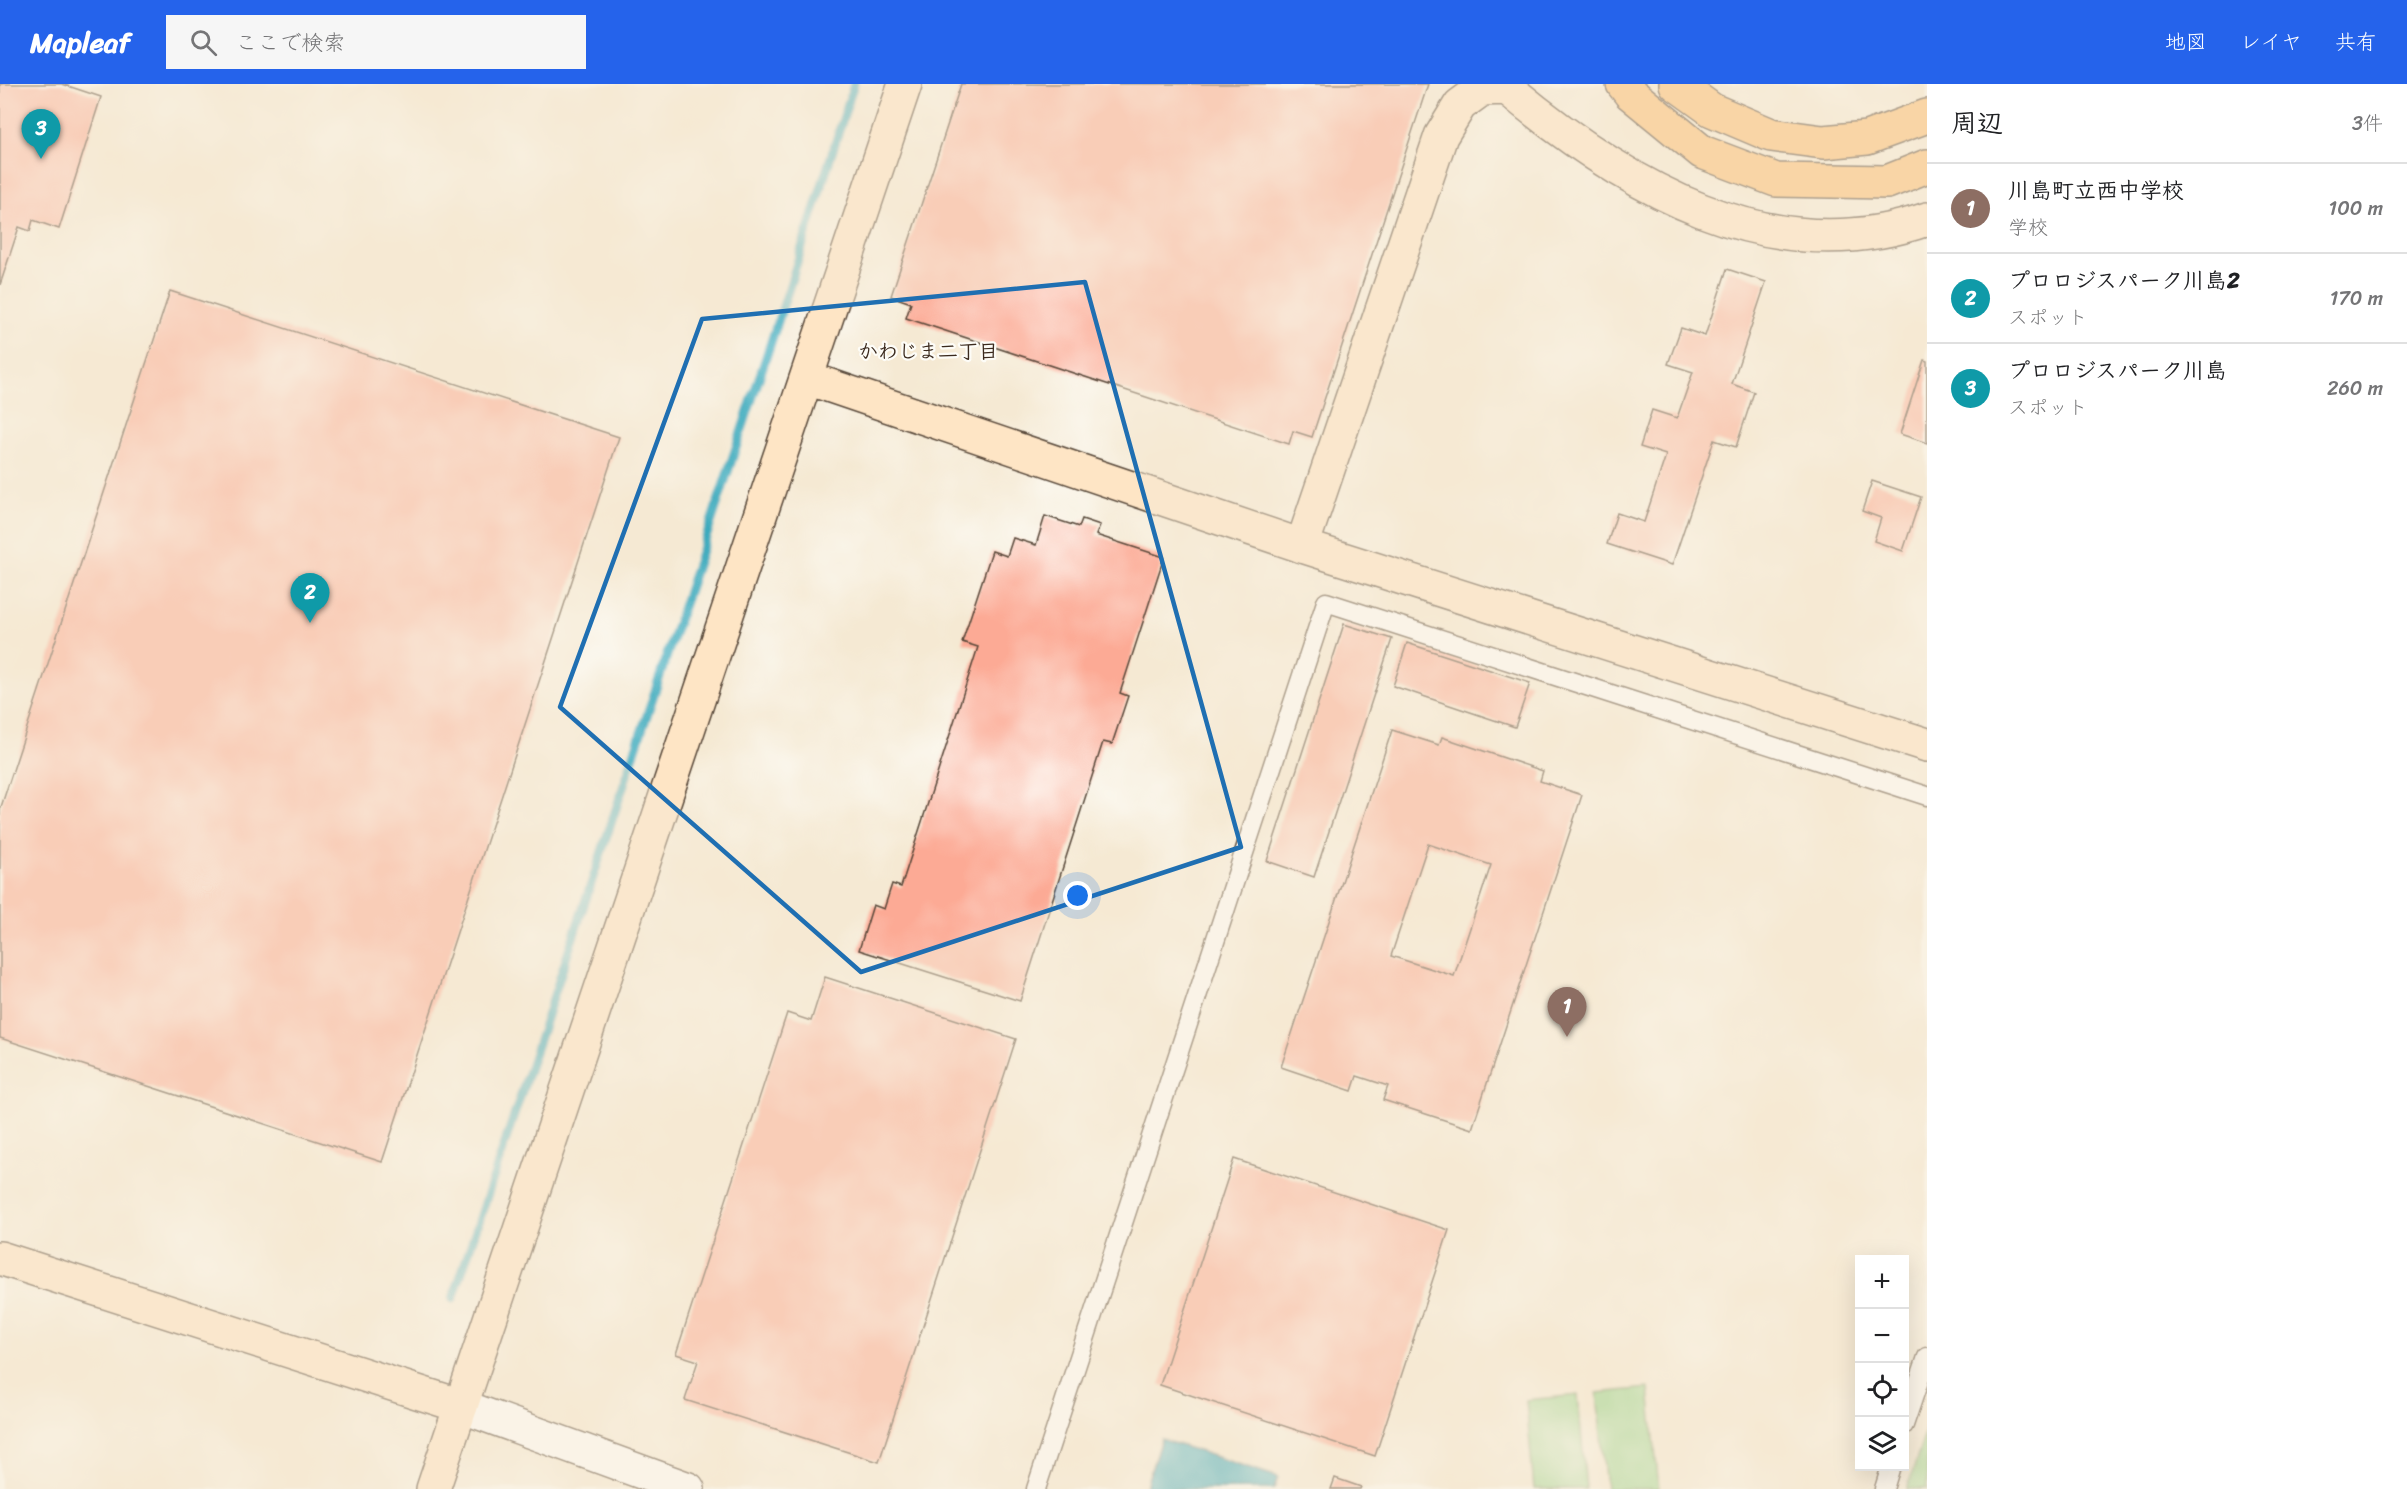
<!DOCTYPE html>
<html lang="ja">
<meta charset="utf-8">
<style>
:root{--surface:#fff;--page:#f6f6f6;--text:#202124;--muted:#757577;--line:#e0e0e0;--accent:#2563eb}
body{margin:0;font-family:Sriracha,"Klee One",sans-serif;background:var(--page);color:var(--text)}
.controls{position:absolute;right:18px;bottom:18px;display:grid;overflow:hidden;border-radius:0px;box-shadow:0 6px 24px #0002}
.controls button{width:54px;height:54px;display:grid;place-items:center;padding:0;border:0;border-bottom:2px solid var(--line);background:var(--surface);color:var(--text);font:30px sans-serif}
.you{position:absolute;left:1078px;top:812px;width:21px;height:21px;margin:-15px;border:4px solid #fff;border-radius:50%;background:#1a73e8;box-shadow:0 0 0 9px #1a73e833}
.badge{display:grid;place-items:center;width:39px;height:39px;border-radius:50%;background:var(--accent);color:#fff;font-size:20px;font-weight:700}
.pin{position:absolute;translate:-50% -50px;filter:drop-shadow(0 2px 3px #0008)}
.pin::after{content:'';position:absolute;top:32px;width:21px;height:18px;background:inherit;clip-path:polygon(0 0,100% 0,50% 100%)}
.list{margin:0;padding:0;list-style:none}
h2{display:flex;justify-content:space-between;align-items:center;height:78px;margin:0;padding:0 24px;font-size:26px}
h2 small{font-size:20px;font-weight:400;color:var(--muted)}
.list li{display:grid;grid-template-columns:39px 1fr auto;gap:18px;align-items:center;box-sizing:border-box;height:90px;padding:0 24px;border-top:2px solid var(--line)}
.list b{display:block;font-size:22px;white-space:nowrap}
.list p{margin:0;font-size:20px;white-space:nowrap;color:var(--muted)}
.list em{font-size:20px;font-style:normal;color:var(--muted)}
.icon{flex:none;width:33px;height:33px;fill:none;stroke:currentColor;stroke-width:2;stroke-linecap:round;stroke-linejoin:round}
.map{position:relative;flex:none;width:1927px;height:1405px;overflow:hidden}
header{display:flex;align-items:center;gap:36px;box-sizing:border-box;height:84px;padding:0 30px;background:var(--accent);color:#fff}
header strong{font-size:28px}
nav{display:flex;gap:33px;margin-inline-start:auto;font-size:21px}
.search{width:420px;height:54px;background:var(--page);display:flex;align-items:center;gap:15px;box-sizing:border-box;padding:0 21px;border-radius:0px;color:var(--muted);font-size:22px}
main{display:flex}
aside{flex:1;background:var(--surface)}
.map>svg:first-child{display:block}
.green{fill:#94d389;stroke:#687e54;stroke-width:1.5}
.water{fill:#3eaabd;stroke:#3c6a6e;stroke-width:1.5}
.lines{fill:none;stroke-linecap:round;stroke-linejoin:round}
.stream{stroke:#3eaabd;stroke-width:9}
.building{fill:#fcaa95;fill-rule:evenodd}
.lane-casing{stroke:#574739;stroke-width:21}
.street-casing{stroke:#574739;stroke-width:36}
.secondary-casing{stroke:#574739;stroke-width:36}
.highway-casing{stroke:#574739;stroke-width:36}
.lane{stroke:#fff;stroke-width:18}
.street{stroke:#fff;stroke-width:33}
.secondary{stroke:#fee5c5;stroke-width:33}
.highway{stroke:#fcbd6f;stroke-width:33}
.marked{fill:none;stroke:#1f6fb2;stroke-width:4.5;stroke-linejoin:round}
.labels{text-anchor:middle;stroke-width:4.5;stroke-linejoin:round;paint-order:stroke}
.neighbourhood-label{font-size:20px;font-weight:bold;fill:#3b2a1e;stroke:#fdfcf7}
</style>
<header>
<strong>Mapleaf</strong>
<div class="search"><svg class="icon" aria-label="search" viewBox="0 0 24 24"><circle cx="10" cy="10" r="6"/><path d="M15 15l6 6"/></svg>ここで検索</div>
<nav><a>地図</a><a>レイヤ</a><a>共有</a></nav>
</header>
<main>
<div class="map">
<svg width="1927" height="1405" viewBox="0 0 1927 1405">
<rect width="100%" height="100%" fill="#fdfcf7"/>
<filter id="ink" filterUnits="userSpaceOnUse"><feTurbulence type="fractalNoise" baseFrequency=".0167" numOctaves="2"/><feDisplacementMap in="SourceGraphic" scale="12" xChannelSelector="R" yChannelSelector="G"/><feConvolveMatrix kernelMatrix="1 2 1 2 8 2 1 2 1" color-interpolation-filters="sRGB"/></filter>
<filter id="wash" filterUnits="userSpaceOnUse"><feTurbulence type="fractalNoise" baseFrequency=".008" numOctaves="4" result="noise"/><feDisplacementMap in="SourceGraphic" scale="24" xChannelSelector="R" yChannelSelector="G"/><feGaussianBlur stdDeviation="1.35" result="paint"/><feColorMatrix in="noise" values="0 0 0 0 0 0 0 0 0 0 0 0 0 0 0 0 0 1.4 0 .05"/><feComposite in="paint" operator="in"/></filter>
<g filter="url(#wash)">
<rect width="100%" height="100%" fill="#f5e9d3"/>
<g class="green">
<polygon points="1649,1304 1659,1405 1606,1405 1597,1309"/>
<polygon points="1578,1311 1586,1405 1534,1405 1526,1316"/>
<polygon points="1927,1343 1927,1405 1907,1405"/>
</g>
<polygon class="water" points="1161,1355 1278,1393 1274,1405 1145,1405"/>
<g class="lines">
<polyline class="stream" points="453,1215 788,207 854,0"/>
</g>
<g id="blocks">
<g class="building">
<polygon points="0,0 62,0 101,13 59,145 33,136 30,147 19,143 0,201"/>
<polygon points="961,0 1428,0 1312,353 1293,347 1289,360 906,234 911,219 891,212"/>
<polygon points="1727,185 1766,198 1732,300 1754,308 1736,363 1714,356 1672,481 1607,460 1617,429 1644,438 1666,371 1640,363 1652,326 1677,334 1693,288 1668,280 1681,244 1705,252"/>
<polygon points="170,207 619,353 382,1078 0,954 0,726"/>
<polygon points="1924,276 1927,277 1927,359 1900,350"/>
<polygon points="1872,397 1921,413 1903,467 1874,457 1881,434 1862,427"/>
<polygon points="1045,432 1079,443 1082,435 1100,441 1096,451 1164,473 1120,609 1128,612 1112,660 1103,658 1020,917 859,866 873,821 884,825 892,800 901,803 978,563 962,558 992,467 1007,472 1013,454 1036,461"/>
<polygon points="1344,540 1392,555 1314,793 1267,777"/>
<polygon points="1407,559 1530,599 1515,643 1393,602"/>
<path d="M1392,646L1439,661L1442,653L1543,687L1540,697L1582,711L1472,1045L1383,1016L1388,1002L1357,992L1352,1007L1281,983ZM1428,760L1491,781L1454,892L1391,872Z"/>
<polygon points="825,893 1016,955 879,1378 685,1316 698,1277 676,1270 787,929 811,937"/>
<polygon points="1234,1075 1449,1146 1375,1372 1160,1301"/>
<polygon points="1335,1394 1361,1403 1360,1405 1331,1405"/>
</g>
</g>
</g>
<g filter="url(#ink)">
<use href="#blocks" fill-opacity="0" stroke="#574739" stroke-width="1.5"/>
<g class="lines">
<defs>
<g id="lane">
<polyline points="1904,1341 1927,1273"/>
<polyline points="1036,1405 1326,518 1927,712"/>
<polyline points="1884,1405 1891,1382"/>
</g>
<polyline id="street" points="461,1322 688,1405"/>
<g id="secondary">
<polyline points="807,294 1302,462 1927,661"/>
<path d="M1302,462L1441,52L1460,21L1482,5L1507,4C1623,101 1771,190 1927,135"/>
<polyline points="0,1174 461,1322"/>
<polyline points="433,1405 905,0"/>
</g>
<g id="highway">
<polyline points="1623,0 1630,9 1702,68 1776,96 1887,98 1927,82"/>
<polyline points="1676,0 1712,26 1771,51 1823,58 1867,54 1927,32"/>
</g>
</defs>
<use href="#lane" class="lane-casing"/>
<use href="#street" class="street-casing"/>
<use href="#secondary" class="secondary-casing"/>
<use href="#highway" class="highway-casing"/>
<use href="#lane" class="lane"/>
<use href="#street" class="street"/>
<use href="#secondary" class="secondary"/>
<use href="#highway" class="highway"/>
</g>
</g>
<path d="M0 0H1927V1405H0ZM1085,198L1241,763L861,888L560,623L702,235Z" fill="#f5e9d3" fill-opacity=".55" fill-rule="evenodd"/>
<path class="marked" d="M1085,198L1241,763L861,888L560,623L702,235Z"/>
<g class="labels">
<g class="neighbourhood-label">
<text x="928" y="274">かわじま二丁目</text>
</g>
</g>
</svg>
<div class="controls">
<button>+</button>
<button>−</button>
<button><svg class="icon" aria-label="locate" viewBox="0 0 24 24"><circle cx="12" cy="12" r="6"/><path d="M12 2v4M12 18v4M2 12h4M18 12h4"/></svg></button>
<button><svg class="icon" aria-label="layers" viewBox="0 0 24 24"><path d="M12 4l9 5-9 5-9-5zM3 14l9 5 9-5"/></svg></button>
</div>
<div class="you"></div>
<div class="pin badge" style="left:1567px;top:953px;background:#8d6e63">1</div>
<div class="pin badge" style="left:310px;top:539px;background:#0f9aa8">2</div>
<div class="pin badge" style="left:41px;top:75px;background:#0f9aa8">3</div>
</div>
<aside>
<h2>周辺<small>3件</small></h2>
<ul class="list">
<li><span class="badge" style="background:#8d6e63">1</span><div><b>川島町立西中学校</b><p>学校</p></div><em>100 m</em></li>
<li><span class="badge" style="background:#0f9aa8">2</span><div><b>プロロジスパーク川島2</b><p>スポット</p></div><em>170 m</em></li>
<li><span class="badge" style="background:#0f9aa8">3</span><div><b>プロロジスパーク川島</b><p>スポット</p></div><em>260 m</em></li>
</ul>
</aside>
</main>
